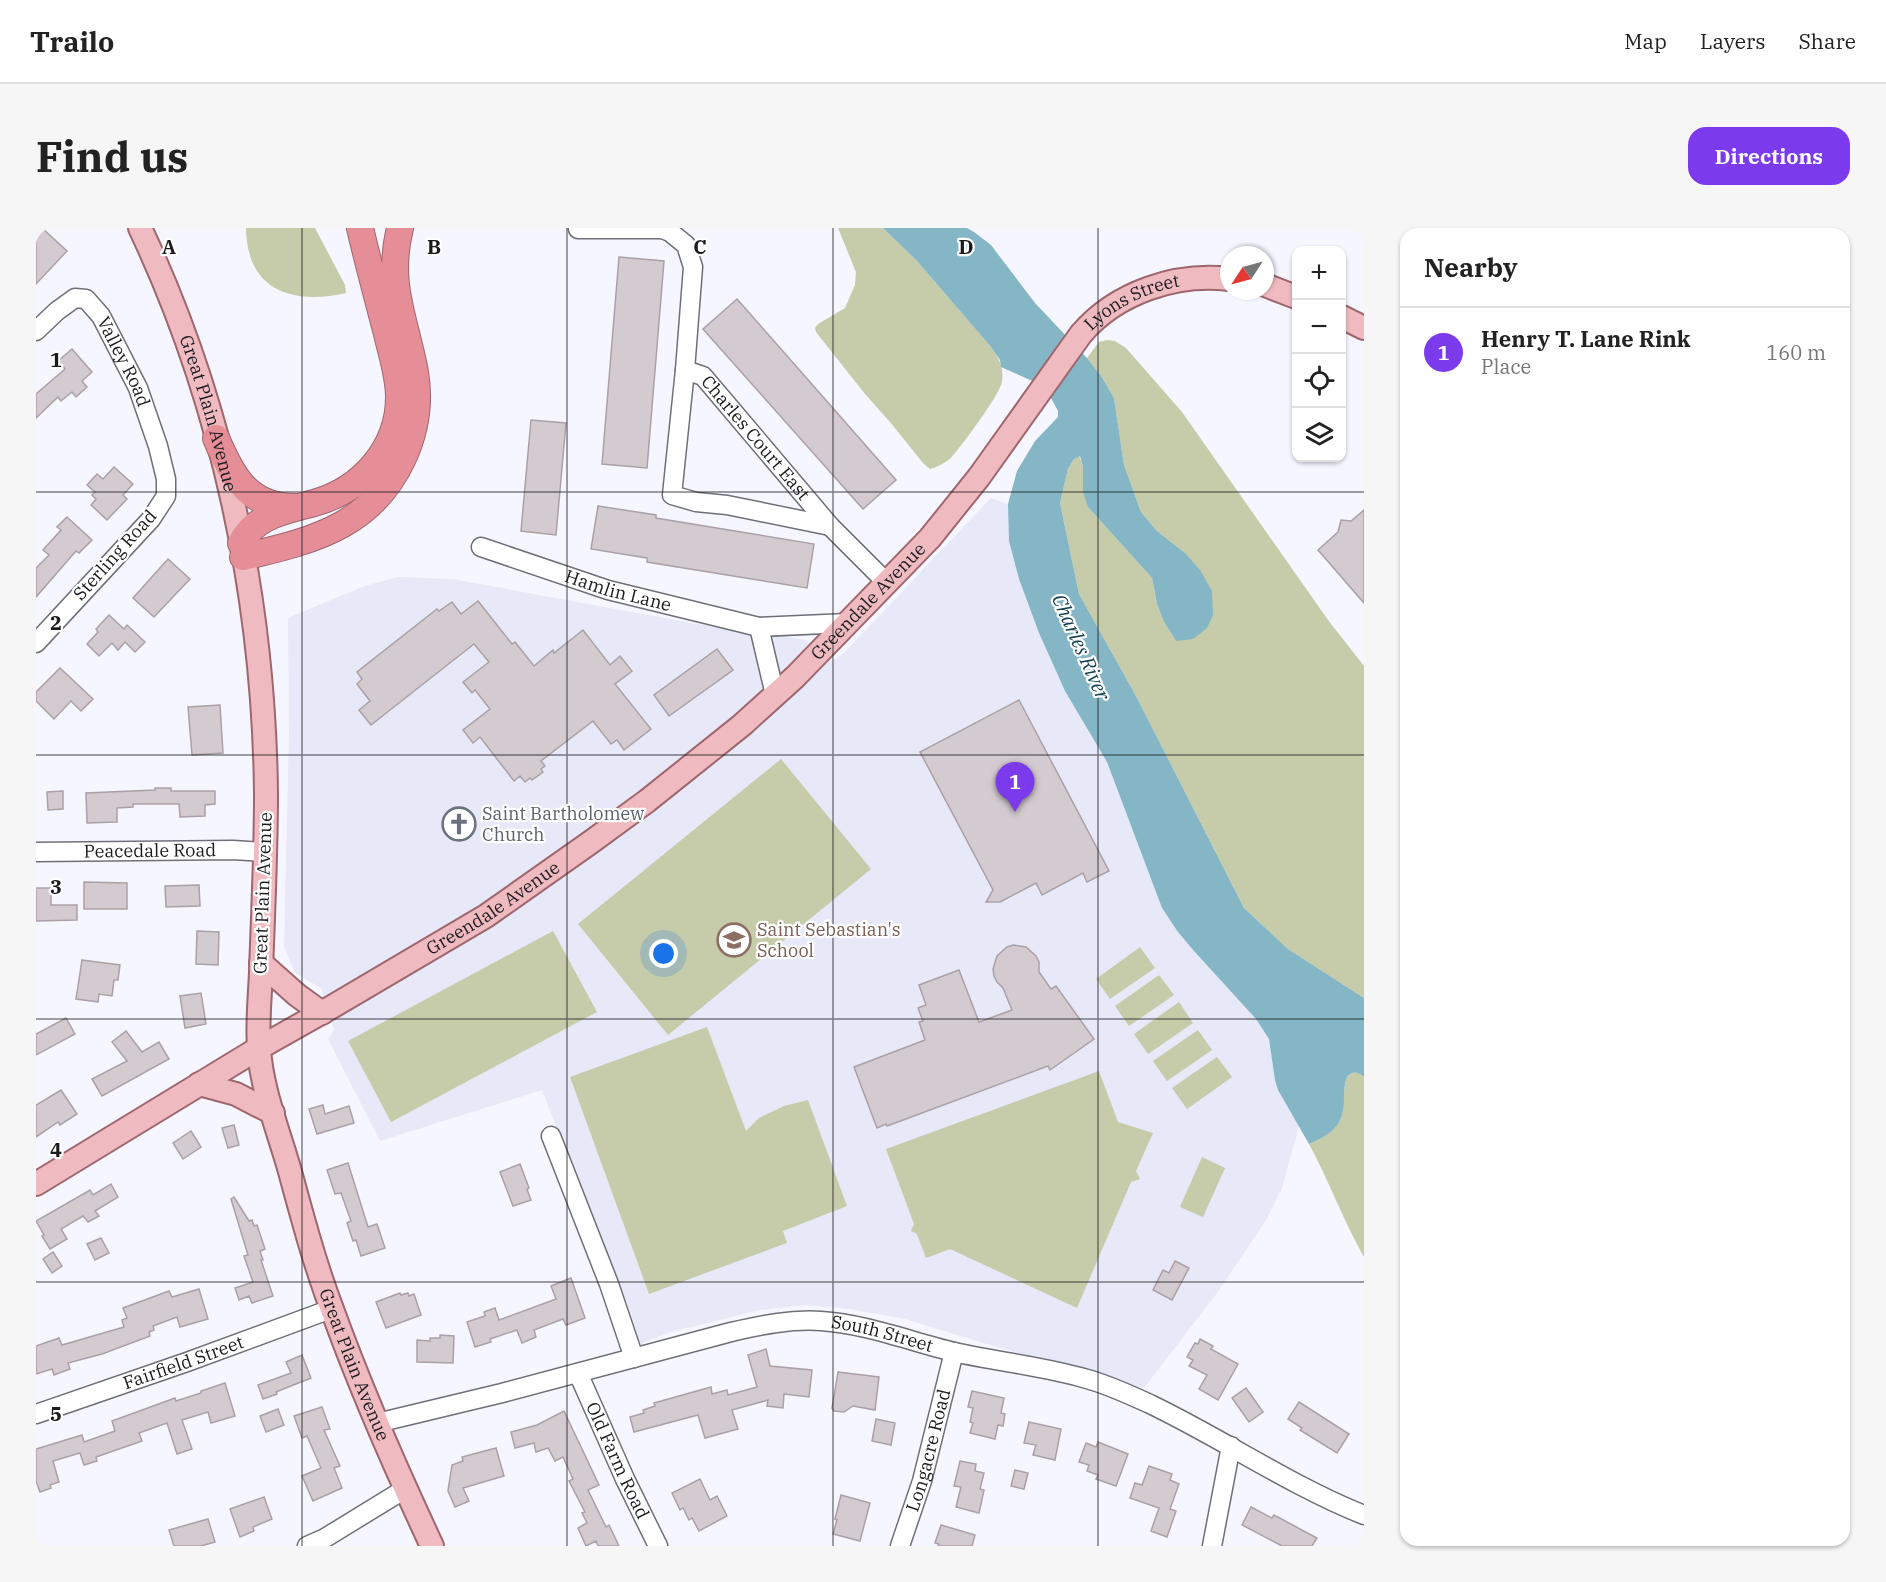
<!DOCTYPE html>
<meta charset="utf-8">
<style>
:root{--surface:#fff;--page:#f6f6f6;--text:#222;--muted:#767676;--line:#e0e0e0;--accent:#7c3aed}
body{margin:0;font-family:"IBM Plex Serif",serif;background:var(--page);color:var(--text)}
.controls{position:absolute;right:18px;top:18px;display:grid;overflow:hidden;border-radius:12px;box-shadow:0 2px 4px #0004}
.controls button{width:54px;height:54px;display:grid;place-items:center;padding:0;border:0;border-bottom:2px solid var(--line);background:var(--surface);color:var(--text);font:30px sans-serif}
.compass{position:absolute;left:1184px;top:18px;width:54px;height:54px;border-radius:50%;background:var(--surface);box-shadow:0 2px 4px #0004;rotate:234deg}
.you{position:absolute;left:628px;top:726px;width:21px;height:21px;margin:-15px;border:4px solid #fff;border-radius:50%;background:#1a73e8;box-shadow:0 0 0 9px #1a73e833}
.badge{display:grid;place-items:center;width:39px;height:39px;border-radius:50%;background:var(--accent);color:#fff;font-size:20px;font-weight:700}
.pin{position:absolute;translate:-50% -50px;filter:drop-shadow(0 2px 3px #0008)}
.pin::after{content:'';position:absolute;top:32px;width:21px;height:18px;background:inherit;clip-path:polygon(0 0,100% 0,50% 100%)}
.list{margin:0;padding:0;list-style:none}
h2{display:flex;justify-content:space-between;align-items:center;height:78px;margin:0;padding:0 24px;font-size:26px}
h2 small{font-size:20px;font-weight:400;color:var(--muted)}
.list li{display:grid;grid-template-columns:39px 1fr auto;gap:18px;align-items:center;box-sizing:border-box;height:90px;padding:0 24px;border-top:2px solid var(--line)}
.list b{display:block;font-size:22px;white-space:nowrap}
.list p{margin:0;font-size:20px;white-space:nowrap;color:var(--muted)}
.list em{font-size:20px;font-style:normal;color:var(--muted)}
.icon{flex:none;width:33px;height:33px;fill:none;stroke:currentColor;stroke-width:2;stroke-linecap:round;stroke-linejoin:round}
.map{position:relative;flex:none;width:1328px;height:1318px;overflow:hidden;border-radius:18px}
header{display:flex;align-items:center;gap:36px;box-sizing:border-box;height:84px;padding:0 30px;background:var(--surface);border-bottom:2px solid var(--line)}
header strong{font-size:28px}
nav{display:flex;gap:33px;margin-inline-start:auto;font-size:21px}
.intro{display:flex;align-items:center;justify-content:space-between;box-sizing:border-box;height:144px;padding:0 36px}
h1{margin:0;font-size:42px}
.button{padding:15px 27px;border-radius:18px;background:var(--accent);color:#fff;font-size:21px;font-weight:700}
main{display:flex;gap:36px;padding:0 36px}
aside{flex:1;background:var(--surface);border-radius:18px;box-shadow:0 2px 4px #0004}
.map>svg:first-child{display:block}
.built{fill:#e7e8f8}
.green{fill:#c6cba9}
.water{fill:#84b6c6}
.building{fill:#d4cbd0;stroke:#aaa1a6;stroke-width:1.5}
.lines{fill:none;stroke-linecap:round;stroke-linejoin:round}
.minor-casing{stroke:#6f6f77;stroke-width:21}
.major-casing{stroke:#9e666d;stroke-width:26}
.highway-casing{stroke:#9e666d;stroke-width:28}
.minor{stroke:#fff;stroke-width:18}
.major{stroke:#efbbc1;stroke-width:22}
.highway{stroke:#e58e97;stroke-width:26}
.grid{fill:none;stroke:#1b1b1e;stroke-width:1.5;stroke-opacity:0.55}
.labels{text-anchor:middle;stroke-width:4.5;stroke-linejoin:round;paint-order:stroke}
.street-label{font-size:18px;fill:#1b1b1e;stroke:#fff}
.worship-label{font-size:18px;fill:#5b616d;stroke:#fff;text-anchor:start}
.education-label{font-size:18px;fill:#785e54;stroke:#fff;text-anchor:start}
.water-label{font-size:20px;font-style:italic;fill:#14424e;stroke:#fff}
.grid-label{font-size:20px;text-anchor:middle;font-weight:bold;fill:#1b1b1e;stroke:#fff;stroke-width:4.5;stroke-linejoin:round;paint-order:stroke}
</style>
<header>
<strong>Trailo</strong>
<nav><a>Map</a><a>Layers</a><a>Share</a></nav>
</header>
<div class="intro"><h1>Find us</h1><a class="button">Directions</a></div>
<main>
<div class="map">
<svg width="1328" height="1318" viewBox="0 0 1328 1318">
<rect width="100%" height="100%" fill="#f5f6ff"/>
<polygon class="built" points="955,270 972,276 973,313 983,351 1003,405 1029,463 1071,534 1126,680 1142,704 1158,723 1220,791 1233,811 1239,852 1242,862 1263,898 1246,960 1230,992 1181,1065 1108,1160 951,1116 869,1091 814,1081 770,1077 723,1082 632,1105 604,1116 506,862 344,913 292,811 298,802 285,760 259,745 248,719 253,506 252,390 326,359 361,349 417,351 661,396 770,412 796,433 807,426"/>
<g class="green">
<path d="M210,0H279L309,57L310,65C256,77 211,63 210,0Z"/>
<path d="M802,0H847L881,33L955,119C963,130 968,139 966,153C966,164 924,220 915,230C909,235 901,239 894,241L887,235L854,194L829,166L780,104L779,100L782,96L809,80L819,57L820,44Z"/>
<polygon points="1071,112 1079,113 1090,120 1146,184 1292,392 1328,438 1328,770 1252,721 1208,680 1100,468 1043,366 1024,275 1032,241 1038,231 1043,227 1047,239 1052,279 1116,350 1121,376 1128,394 1140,413 1149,325 1121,303 1105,284 1088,237 1078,170 1066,149 1051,130 1063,114"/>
<polygon points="745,531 835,641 632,807 542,696"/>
<polygon points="517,703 561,784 355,894 312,813"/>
<polygon points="1104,719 1119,740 1074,771 1060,751"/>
<polygon points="1123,747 1138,767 1093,798 1079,778"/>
<polygon points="1143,774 1157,795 1112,826 1098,806"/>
<polygon points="671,799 710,903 723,890 748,878 772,872 811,978 747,1003 751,1015 613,1066 534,849"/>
<polygon points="1162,802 1176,822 1131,853 1117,833"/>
<polygon points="1181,829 1196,849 1151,881 1136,860"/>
<polygon points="1063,843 1082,894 1117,905 1100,943 1104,951 1095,954 1041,1080 914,1021 890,1030 881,1006 875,1003 878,996 850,921"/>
<path d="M1318,844L1323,845L1328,849V1029C1307,992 1293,953 1273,916C1294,907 1307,899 1308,874C1308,865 1308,858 1311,849Z"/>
<polygon points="1166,929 1189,940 1167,989 1144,979"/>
</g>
<path class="water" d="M847,0H931L938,4L955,17L999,75L1051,130L1066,149L1078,170L1088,237L1105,284L1121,303L1149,325L1164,342L1176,363L1177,387L1171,400L1157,411L1140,413L1128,394L1121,376L1116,350L1052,279L1047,264V239L1044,228L1038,231L1032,241L1024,275L1043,366L1100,468L1208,680L1252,721L1328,770V849C1321,843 1317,843 1311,849C1308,858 1308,865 1308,874C1307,899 1294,907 1273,916L1242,862L1239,852L1233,811L1220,791L1158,723L1142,704L1126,680L1071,534L1029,463L1003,405L983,351L973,313L972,276L981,243L999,213L1022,189V183L1015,170L1001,155L965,139L964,132L955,119L881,33Z"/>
<g class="building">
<polygon points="6,0 31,23 0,56 0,7"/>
<polygon points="583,29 628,33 611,240 566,236"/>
<polygon points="701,71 860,252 827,281 667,101"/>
<polygon points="36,121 56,144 46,153 51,159 40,169 36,164 25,173 22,169 0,190 0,166 29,141 22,133"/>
<polygon points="495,192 530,195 520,307 485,303"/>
<polygon points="78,239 97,256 87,267 91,271 71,292 55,277 60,271 56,267 59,264 51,257 61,246 67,251"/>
<polygon points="562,278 620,287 620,290 778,316 771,360 611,334 611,330 555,321"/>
<polygon points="1328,282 1328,375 1282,322 1302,304 1305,292 1315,293"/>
<polygon points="31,289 56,312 43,325 40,323 0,369 0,340 13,327 7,322 25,302 21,299"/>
<polygon points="132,331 154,351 118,389 97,370"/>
<polygon points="442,373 476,416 479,414 498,438 517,422 518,425 547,402 574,437 584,428 596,443 579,456 615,501 588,522 581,512 575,516 557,493 505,533 509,538 505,541 507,544 496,552 494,550 489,554 484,548 478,553 444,509 437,515 427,502 454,481 439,462 436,465 427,454 453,434 438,416 335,497 323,482 334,473 321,456 326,451 321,444 401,381 403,383 416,374 425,386"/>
<polygon points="73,387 88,401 91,397 109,414 99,424 89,414 82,422 76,415 63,428 51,416 62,404 60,401"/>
<polygon points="681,421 697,442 633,488 618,467"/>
<polygon points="24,440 57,471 45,483 35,473 18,491 0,473 0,464"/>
<polygon points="983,472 1073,643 1051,654 1047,645 1006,667 1000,655 964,674 950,674 957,662 884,524"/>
<polygon points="184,477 187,525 156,527 152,479"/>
<polygon points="119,560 135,560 135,563 179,563 179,576 169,577 169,588 144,589 143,576 97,576 97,579 81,580 81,594 51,595 50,565 119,562"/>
<polygon points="27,563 27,581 12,582 11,564"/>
<polygon points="48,654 91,655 91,681 48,681"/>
<polygon points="163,657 164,678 130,679 129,658"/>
<polygon points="0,660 15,660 15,677 41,677 41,692 0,693"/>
<polygon points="161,703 183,704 182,737 160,736"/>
<polygon points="977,717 990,719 1000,728 1003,734 1003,744 1015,761 1020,758 1058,811 1014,842 1012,838 851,898 850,896 841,900 818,839 889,812 883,794 887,793 882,780 890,777 883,757 923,742 943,794 976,782 967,760 961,754 958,748 957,741 961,728 971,719"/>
<polygon points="46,732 84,737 82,752 78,752 76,768 63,766 62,774 40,771"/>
<polygon points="165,765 170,796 149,800 144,768"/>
<polygon points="30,790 39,806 0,827 0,806"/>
<polygon points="90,803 106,824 123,814 133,831 66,868 56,851 91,833 76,814"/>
<polygon points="25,862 41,886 24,897 22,894 0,909 0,877"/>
<polygon points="287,877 289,886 313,878 318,895 281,906 273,881"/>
<polygon points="198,897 203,917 192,920 186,900"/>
<polygon points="155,903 165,919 147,931 137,915"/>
<polygon points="312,935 332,999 341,996 349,1020 325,1028 320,1012 317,1013 311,995 315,993 305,965 299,966 291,942"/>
<polygon points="484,936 493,960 491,961 495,972 477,978 464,944"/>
<polygon points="75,956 82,969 59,983 63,988 52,994 47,988 25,1001 31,1011 14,1021 6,1008 8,1007 0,993 54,962 57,967"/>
<polygon points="198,969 213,993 216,992 218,998 221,997 229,1021 224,1023 227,1032 225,1032 237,1068 216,1075 213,1068 203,1072 199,1060 217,1054 208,1028 212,1027 195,971"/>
<polygon points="65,1010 73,1025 59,1032 51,1016"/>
<polygon points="17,1024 26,1038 16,1045 7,1031"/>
<polygon points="1139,1033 1153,1040 1136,1072 1117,1062 1127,1042 1133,1045"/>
<polygon points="535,1050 549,1090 530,1097 527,1091 498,1102 500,1109 486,1115 481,1102 454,1111 455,1114 439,1119 431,1094 449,1088 448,1084 459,1080 463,1092 520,1071 515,1058"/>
<polygon points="163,1061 172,1091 144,1099 141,1089 117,1098 118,1102 113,1104 114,1108 66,1126 32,1135 34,1141 18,1147 16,1141 0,1146 0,1118 23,1110 26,1117 88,1099 86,1092 91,1090 87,1080 133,1063 136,1069"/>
<polygon points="364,1065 365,1067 372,1065 373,1068 378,1066 385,1087 350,1100 340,1074"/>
<polygon points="404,1107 418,1108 417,1135 381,1134 381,1112 394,1113 394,1110 404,1110"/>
<polygon points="1164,1111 1177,1118 1175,1121 1202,1136 1182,1172 1163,1161 1171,1147 1153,1138 1157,1132 1151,1129 1159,1115 1162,1116"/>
<polygon points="730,1121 734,1138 776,1142 773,1169 748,1166 747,1180 731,1178 732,1172 696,1182 702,1201 669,1210 662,1187 598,1204 594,1189 608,1185 607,1182 619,1178 618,1175 675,1159 676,1166 691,1162 692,1167 721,1159 712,1127"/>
<polygon points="266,1127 275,1150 240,1164 241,1166 227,1171 222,1157 255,1145 250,1134"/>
<polygon points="802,1144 843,1149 839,1182 817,1178 808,1184 798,1183 796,1180"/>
<polygon points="189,1155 199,1188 175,1195 172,1184 146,1192 156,1221 141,1226 131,1195 103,1205 106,1213 60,1229 61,1233 48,1237 44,1225 17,1233 23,1254 14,1257 15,1260 4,1264 0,1253 0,1221 46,1207 48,1214 79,1203 76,1193 139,1170 140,1173 165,1165 165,1163"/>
<polygon points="1210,1160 1227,1184 1213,1194 1196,1170"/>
<polygon points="936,1163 968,1170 965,1185 969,1186 967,1198 962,1197 959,1211 934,1205 937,1195 934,1194 937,1180 932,1179"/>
<polygon points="1263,1174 1313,1206 1301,1225 1264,1202 1266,1200 1252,1191"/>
<polygon points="286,1179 294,1201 288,1202 304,1238 298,1240 306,1260 277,1273 266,1248 285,1240 271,1208 266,1210 258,1188"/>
<polygon points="242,1181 248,1197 230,1204 224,1188"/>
<polygon points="528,1183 563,1257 552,1262 570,1299 573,1297 583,1318 562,1318 560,1313 550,1318 542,1300 551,1295 546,1285 549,1284 533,1253 537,1251 527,1229 519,1233 512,1220 500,1224 498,1215 479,1220 475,1204 501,1197"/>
<polygon points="840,1191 859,1195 855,1217 836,1213"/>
<polygon points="993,1194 1025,1201 1019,1232 997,1227 1000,1217 988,1215"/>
<polygon points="1062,1214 1092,1226 1080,1258 1060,1251 1062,1247 1051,1243 1053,1237 1043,1234 1050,1215 1060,1219"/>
<polygon points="460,1220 468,1248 427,1260 433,1273 419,1279 412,1263 416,1237 427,1233 426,1229"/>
<polygon points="924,1233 940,1236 939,1243 948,1245 944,1261 948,1262 943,1285 920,1279 925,1259 918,1258"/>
<polygon points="1113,1238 1136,1246 1134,1252 1143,1256 1134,1281 1140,1283 1131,1309 1115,1303 1123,1280 1094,1270 1099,1255 1106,1257"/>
<polygon points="979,1242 992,1245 988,1261 975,1258"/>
<polygon points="664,1251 674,1272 681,1268 691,1288 663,1303 656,1290 653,1292 647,1280 644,1282 636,1265"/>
<polygon points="805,1267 834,1275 824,1313 797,1306 801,1292 799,1291"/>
<polygon points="228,1269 236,1291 217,1299 218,1303 204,1309 194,1281"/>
<polygon points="1215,1279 1236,1290 1238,1287 1281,1310 1276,1318 1246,1318 1206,1297"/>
<polygon points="172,1291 179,1314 165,1318 138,1318 133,1302"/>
<polygon points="905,1297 939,1307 936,1318 902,1318 903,1316 899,1315"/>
</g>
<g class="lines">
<defs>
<g id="minor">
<polyline points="542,1 626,1 634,4 650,17 657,39 649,142 636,267 660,274 691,277 794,298"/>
<path id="s1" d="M0,103L21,83L39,70L50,71L65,88L102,160L122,218L130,251V268L115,291L0,415"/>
<path id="s2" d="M649,142L667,148L794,298L852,356"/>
<path id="s3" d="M445,319L572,362L723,399L812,395"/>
<polyline points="723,399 739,467"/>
<path id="s4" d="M0,624L197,622L229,624"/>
<polyline points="515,908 573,1056 598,1130"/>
<path id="s5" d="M542,1145L589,1251L622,1318"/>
<path id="s6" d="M0,1186L151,1134L295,1081"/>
<path id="s7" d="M341,1195L466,1165L695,1104C725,1097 755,1091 785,1093C830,1096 873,1113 918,1124C962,1134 1007,1138 1051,1151C1073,1157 1094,1167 1114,1176C1187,1211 1253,1257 1328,1287"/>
<polyline points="271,1318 289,1310 369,1261"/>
<path id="s8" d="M864,1318L886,1253L918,1124"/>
<polyline points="1176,1318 1195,1218"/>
</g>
<g id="major">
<path id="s9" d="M104,0C187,175 228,372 230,566C230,625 227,685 225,744C224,769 221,795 223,820C225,859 242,902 253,940C266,988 279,1037 297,1084C326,1164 360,1241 396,1318"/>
<polyline points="1229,57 1260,69"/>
<polyline points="1306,89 1328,100"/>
<polyline points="225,735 261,767 286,785"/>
<polyline points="163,856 200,866 237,885"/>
<path id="s10" d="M0,956L223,820L294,780L450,688L555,614L611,573L706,497L759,449L894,310L943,249L1045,106C1081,64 1140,45 1193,51"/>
</g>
<g id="highway">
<path d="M180,210C196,248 212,279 259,279"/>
<path d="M205,315C219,287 250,283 278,275C326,262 363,220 363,169C363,146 355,124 350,102C341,68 332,34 324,0"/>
<path d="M207,329C241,321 277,313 307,296C360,266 389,203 379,144C369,90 350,57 364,0"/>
</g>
</defs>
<use href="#minor" class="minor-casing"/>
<use href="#major" class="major-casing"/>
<use href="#highway" class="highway-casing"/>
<use href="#minor" class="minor"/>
<use href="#major" class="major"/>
<use href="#highway" class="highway"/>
</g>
<path class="grid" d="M266,0V1318M531,0V1318M797,0V1318M1062,0V1318M0,264H1328M0,527H1328M0,791H1328M0,1054H1328"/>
<defs>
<symbol id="church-ring" viewBox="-11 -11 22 22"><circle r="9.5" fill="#fff" stroke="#6b7280" stroke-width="1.5"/><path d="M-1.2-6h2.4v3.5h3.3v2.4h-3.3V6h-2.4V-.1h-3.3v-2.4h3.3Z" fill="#6b7280"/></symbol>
<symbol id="school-ring" viewBox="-11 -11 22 22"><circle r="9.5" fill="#fff" stroke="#8d6e63" stroke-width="1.5"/><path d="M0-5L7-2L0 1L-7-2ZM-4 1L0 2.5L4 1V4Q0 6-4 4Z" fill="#8d6e63"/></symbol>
</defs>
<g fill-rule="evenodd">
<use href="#church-ring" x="404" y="577" width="38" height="38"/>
<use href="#school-ring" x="679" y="693" width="38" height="38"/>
</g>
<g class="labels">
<g class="street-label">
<text dy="6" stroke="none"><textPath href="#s10" startOffset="1424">Lyons Street</textPath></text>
<text dy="6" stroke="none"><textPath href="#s1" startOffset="136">Valley Road</textPath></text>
<text dy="6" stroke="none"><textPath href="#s9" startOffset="198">Great Plain Avenue</textPath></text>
<text dy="6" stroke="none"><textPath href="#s2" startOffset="100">Charles Court East</textPath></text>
<text transform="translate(79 327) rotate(-48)" y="6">Sterling Road</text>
<text dy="6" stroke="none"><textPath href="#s3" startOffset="144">Hamlin Lane</textPath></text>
<text dy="6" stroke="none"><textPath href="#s10" startOffset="1020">Greendale Avenue</textPath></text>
<text dy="6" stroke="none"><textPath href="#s4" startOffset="114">Peacedale Road</textPath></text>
<text transform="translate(227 665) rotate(-88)" y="6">Great Plain Avenue</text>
<text dy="6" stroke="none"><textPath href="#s10" startOffset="534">Greendale Avenue</textPath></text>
<text dy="6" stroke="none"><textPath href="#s7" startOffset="519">South Street</textPath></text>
<text dy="6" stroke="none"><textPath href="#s6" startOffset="156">Fairfield Street</textPath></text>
<text dy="6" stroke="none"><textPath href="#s9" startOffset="1170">Great Plain Avenue</textPath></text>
<text dy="6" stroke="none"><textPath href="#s8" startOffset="100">Longacre Road</textPath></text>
<text dy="6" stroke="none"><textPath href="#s5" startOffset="96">Old Farm Road</textPath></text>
</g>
<g class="worship-label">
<text x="446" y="592">Saint Bartholomew<tspan x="446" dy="21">Church</tspan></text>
</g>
<g class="education-label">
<text x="721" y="708">Saint Sebastian's<tspan x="721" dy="21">School</tspan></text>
</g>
<g class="water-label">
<text transform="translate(1045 419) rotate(66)" y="7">Charles River</text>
</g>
</g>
<g class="grid-label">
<text x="133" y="26">A</text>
<text x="398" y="26">B</text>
<text x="664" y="26">C</text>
<text x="930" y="26">D</text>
<text x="20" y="139">1</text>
<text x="20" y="402">2</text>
<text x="20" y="666">3</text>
<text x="20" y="929">4</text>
<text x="20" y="1193">5</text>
</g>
</svg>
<div class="controls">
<button>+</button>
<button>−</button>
<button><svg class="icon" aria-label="locate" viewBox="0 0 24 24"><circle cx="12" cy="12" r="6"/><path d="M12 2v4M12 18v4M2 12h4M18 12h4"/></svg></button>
<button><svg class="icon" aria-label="layers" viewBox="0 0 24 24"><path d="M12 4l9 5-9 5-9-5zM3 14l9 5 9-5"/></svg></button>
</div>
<svg class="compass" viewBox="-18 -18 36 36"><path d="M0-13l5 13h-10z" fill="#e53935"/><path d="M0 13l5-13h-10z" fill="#767676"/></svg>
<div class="you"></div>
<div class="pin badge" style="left:979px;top:584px">1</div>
</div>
<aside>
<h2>Nearby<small></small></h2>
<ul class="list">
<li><span class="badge">1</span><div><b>Henry T. Lane Rink</b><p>Place</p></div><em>160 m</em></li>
</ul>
</aside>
</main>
